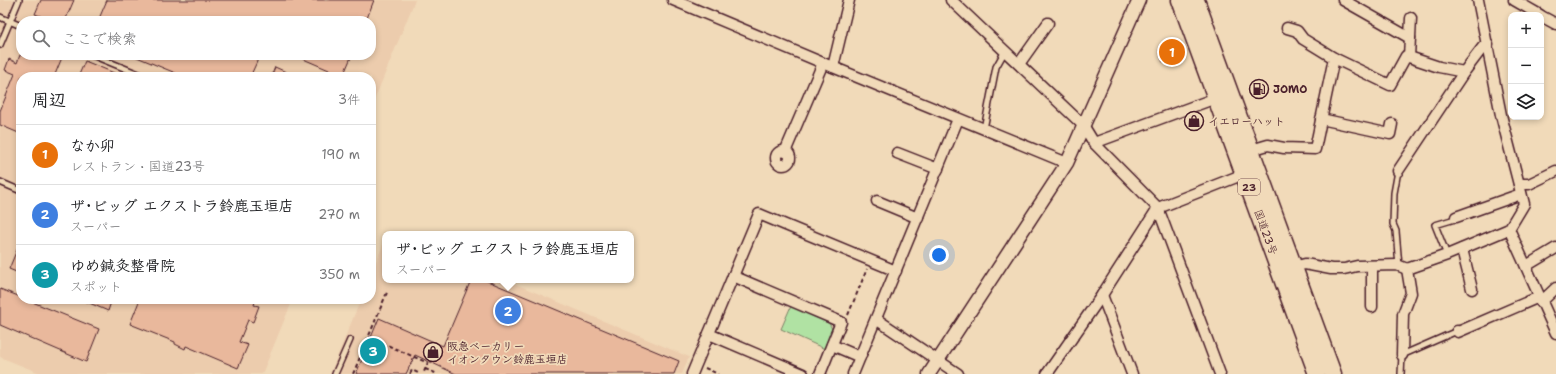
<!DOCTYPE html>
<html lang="ja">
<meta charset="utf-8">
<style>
:root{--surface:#fff;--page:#f2f2f2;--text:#202124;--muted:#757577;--line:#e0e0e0;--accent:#4a1f2b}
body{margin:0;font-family:"Shantell Sans","Klee One",sans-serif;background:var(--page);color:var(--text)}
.controls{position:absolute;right:12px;top:12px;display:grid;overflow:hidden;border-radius:8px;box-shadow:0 2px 6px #0003}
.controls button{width:36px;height:36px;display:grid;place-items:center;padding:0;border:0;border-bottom:1px solid var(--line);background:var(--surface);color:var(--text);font:20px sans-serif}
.you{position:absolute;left:939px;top:255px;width:14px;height:14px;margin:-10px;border:3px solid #fff;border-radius:50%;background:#1a73e8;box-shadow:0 0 0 6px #1a73e833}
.badge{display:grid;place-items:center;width:26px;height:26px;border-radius:50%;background:var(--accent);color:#fff;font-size:13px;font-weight:700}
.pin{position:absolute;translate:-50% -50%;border:2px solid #fff;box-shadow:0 1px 4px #0006}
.popup{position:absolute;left:382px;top:231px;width:252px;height:52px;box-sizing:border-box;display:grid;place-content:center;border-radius:8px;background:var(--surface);filter:drop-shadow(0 1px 3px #0005);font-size:13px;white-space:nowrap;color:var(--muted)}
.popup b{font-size:15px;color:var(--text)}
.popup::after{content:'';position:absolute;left:50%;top:100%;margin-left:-8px;border:8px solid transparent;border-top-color:var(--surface)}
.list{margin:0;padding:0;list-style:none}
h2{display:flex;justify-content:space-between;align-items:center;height:52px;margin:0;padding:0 16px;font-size:17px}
h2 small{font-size:13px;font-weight:400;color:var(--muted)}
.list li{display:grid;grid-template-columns:26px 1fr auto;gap:12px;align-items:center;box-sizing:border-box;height:60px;padding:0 16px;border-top:1px solid var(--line)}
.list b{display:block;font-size:15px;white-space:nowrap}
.list p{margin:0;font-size:13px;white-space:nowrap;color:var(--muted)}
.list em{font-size:13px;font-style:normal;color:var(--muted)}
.icon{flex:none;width:22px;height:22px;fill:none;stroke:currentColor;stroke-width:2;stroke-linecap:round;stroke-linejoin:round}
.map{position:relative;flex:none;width:1556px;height:374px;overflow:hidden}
.search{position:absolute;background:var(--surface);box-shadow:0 2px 6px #0003;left:16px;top:16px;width:360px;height:44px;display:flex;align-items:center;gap:10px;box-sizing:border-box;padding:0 14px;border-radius:16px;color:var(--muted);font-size:15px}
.panel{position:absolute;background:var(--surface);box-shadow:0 2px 6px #0003;left:16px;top:72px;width:360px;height:232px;border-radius:16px}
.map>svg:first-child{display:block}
.built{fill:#ecccad;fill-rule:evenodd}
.green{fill:#b0e2a3;stroke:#7d8067}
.building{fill:#e9b89c;stroke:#4a1f2b}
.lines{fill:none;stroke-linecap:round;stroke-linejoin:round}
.service-casing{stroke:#4a1f2b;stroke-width:8}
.minor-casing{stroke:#4a1f2b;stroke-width:13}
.tertiary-casing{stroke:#4a1f2b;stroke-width:15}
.trunk-casing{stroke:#4a1f2b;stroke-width:19}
.path{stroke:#4a1f2b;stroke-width:2;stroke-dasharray:4 3;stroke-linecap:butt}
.service{stroke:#f1dab9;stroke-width:5}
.minor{stroke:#f1dab9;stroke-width:10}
.tertiary{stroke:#f1dab9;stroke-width:12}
.trunk{stroke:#f1dab9;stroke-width:16}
.labels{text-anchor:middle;stroke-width:3.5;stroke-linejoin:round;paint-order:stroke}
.shield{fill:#f1dab9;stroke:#7c5756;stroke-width:1}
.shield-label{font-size:10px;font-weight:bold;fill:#4a1f2b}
.poi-label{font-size:11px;font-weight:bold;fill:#4a1f2b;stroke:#f1dab9;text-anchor:start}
.street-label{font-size:11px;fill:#4a1f2b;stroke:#f1dab9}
</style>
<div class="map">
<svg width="1556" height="374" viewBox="0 0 1556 374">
<rect width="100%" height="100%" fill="#f1dab9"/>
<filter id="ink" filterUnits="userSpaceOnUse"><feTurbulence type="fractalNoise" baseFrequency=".025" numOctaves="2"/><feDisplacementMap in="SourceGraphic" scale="8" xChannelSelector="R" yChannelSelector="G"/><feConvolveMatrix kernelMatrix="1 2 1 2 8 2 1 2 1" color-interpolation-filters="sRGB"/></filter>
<g filter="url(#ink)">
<g class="built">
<path d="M0,0H415L371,108V77H21V299H293L262,374H42L0,357ZM21,21H371V55H21Z"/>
<polygon points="385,240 385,280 506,280 689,357 682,374 330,374 361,299 371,299 371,274"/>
</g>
<polygon class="green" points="791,306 828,321 833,331 825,349 781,329"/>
<g class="building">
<polygon points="41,0 74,0 65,21 53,21 35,14"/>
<polygon points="107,0 374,0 366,21 98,21"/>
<polygon points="1181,42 1185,54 1163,62 1159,50"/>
<polygon points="20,55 63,55 54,77 21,77 21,134 0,125 0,111 15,74 5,70 9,59 17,63"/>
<polygon points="132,55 260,55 250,77 185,77"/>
<polygon points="294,55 352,55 343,76"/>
<polygon points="85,61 124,77 78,77"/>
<polygon points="275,67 297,77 271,77"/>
<polygon points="21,240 21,274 9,269"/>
<polygon points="471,280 485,280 679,361 674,374 456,374 415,355 406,374 356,374 379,318 443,346"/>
<polygon points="0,289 21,297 21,299 25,299 99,329 86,362 0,325"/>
<polygon points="80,299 112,299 108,311"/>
<polygon points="140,299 256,299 254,305 259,306 253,322 248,320 239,342 248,345 238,368 186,346 185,349 175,344 175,342 130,324"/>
</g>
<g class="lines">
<defs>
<g id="service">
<polyline points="0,17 21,26"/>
<polyline points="0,45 19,0"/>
<polyline points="92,55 146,77"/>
<polyline points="984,129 996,67 1005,51"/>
<polyline points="1398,171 1394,193 1393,224 1396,231 1399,266"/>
<polyline points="0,182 21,191"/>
<polyline points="1447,255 1435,225 1455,219 1456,217"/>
<polyline points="335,374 350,340"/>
<polyline points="1401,374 1402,355 1457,331"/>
</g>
<g id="minor">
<polyline points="673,0 823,63 1067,163"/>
<polyline points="951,0 1083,125 1094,143 1158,208 1220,374"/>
<polyline points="1343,0 1410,38"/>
<polyline points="1514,0 1540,15"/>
<polyline points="1541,16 1556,24"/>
<polyline points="1287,28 1297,31 1303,39 1334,58 1390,85 1406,56 1439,67 1464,72 1483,47 1488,45"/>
<polyline points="1409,57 1411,18"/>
<polyline points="1019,64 1048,23"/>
<polyline points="833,67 849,0"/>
<polyline points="1321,119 1390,134 1392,124"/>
<polyline points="1094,143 1216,98"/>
<polyline points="1251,150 1268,145 1284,148 1315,149 1334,58"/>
<circle cx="783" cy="158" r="7"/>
<polyline points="785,152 823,63"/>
<polyline points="897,153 938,169"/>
<polyline points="1398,171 1464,72"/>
<polyline points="1519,184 1529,184 1556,171"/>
<polyline points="877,201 918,218"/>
<polyline points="1456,217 1521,194"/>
<polyline points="1509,229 1556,333"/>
<polyline points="1462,249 1472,289"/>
<polyline points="1526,266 1556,248"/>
<polyline points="1293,267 1305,264 1331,269 1344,269 1357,266 1397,265 1407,269 1447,255 1509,229 1524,204 1501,115 1478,0"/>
<polyline points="733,276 841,322 820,374"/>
<polyline points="1102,295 1132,374"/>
<polyline points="1541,302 1556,288"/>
<polyline points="1372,307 1372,266"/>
<polyline points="876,319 958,374"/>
<polyline points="1457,331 1458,332 1539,297"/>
<polyline points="709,334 803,374"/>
<polyline points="832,345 860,357"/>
<polyline points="1402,355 1403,314 1411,293 1407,269"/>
<polyline points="692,374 759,214 896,271"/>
<polyline points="853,374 958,119"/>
<polyline points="1047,374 1102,295 1158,208 1244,174"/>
</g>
<polyline id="tertiary" points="929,374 1067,163 1139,0"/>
<g id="trunk">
<polyline points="1180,0 1317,374"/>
<polyline points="1196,0 1333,374"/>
</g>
</defs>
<use href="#service" class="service-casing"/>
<use href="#minor" class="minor-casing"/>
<use href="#tertiary" class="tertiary-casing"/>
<use href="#trunk" class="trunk-casing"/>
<g class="path">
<polyline points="848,315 867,269"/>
<polyline points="369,337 428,363 423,374"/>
<polyline points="705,368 718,374"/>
<polyline points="425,369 438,374"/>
<polyline points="353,374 388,290"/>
<polyline points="410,374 412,370 420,374"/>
</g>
<use href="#service" class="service"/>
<use href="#minor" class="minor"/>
<use href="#tertiary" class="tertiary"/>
<use href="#trunk" class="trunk"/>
</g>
</g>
<defs>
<symbol id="fuel-ring" viewBox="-11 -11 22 22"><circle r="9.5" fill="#f1dab9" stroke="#4a1f2b" stroke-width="1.5"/><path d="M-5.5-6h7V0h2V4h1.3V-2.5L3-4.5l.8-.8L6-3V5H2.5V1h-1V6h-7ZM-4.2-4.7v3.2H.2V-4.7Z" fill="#4a1f2b"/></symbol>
<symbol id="shop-ring" viewBox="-11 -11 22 22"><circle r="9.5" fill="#f1dab9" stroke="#4a1f2b" stroke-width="1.5"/><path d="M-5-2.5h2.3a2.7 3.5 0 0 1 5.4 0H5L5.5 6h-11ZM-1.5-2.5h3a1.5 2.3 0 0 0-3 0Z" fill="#4a1f2b"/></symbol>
</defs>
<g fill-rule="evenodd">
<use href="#fuel-ring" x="1248" y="78" width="22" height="22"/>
<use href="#shop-ring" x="1183" y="110" width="22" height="22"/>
<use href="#shop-ring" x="422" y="341" width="22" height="22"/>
</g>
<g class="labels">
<rect class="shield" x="1238" y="179" width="22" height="16" rx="3"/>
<g class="shield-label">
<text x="1249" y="191">23</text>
</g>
<g class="poi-label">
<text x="1273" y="93">JOMO</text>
<text x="1208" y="125">イエローハット</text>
<text x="447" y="350">阪急ベーカリー<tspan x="447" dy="13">イオンタウン鈴鹿玉垣店</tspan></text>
</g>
<g class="street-label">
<text transform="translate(1266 232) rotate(70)" y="4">国道23号</text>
</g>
</g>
</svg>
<div class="controls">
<button>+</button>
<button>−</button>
<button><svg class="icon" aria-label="layers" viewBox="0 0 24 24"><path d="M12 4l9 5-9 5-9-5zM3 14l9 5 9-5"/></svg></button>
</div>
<div class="you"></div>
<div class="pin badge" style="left:1172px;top:52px;background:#e8710a">1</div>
<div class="pin badge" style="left:508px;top:311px;background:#3f7fe0">2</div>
<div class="popup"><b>ザ･ビッグ エクストラ鈴鹿玉垣店</b>スーパー</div>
<div class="pin badge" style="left:373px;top:351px;background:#0f9aa8">3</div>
<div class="search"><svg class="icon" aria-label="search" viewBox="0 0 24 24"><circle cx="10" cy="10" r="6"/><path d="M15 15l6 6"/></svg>ここで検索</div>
<section class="panel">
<h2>周辺<small>3件</small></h2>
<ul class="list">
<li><span class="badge" style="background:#e8710a">1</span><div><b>なか卯</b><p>レストラン · 国道23号</p></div><em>190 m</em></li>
<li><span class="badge" style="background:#3f7fe0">2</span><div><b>ザ･ビッグ エクストラ鈴鹿玉垣店</b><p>スーパー</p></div><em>270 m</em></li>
<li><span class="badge" style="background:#0f9aa8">3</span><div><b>ゆめ鍼灸整骨院</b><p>スポット</p></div><em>350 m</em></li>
</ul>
</section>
</div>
